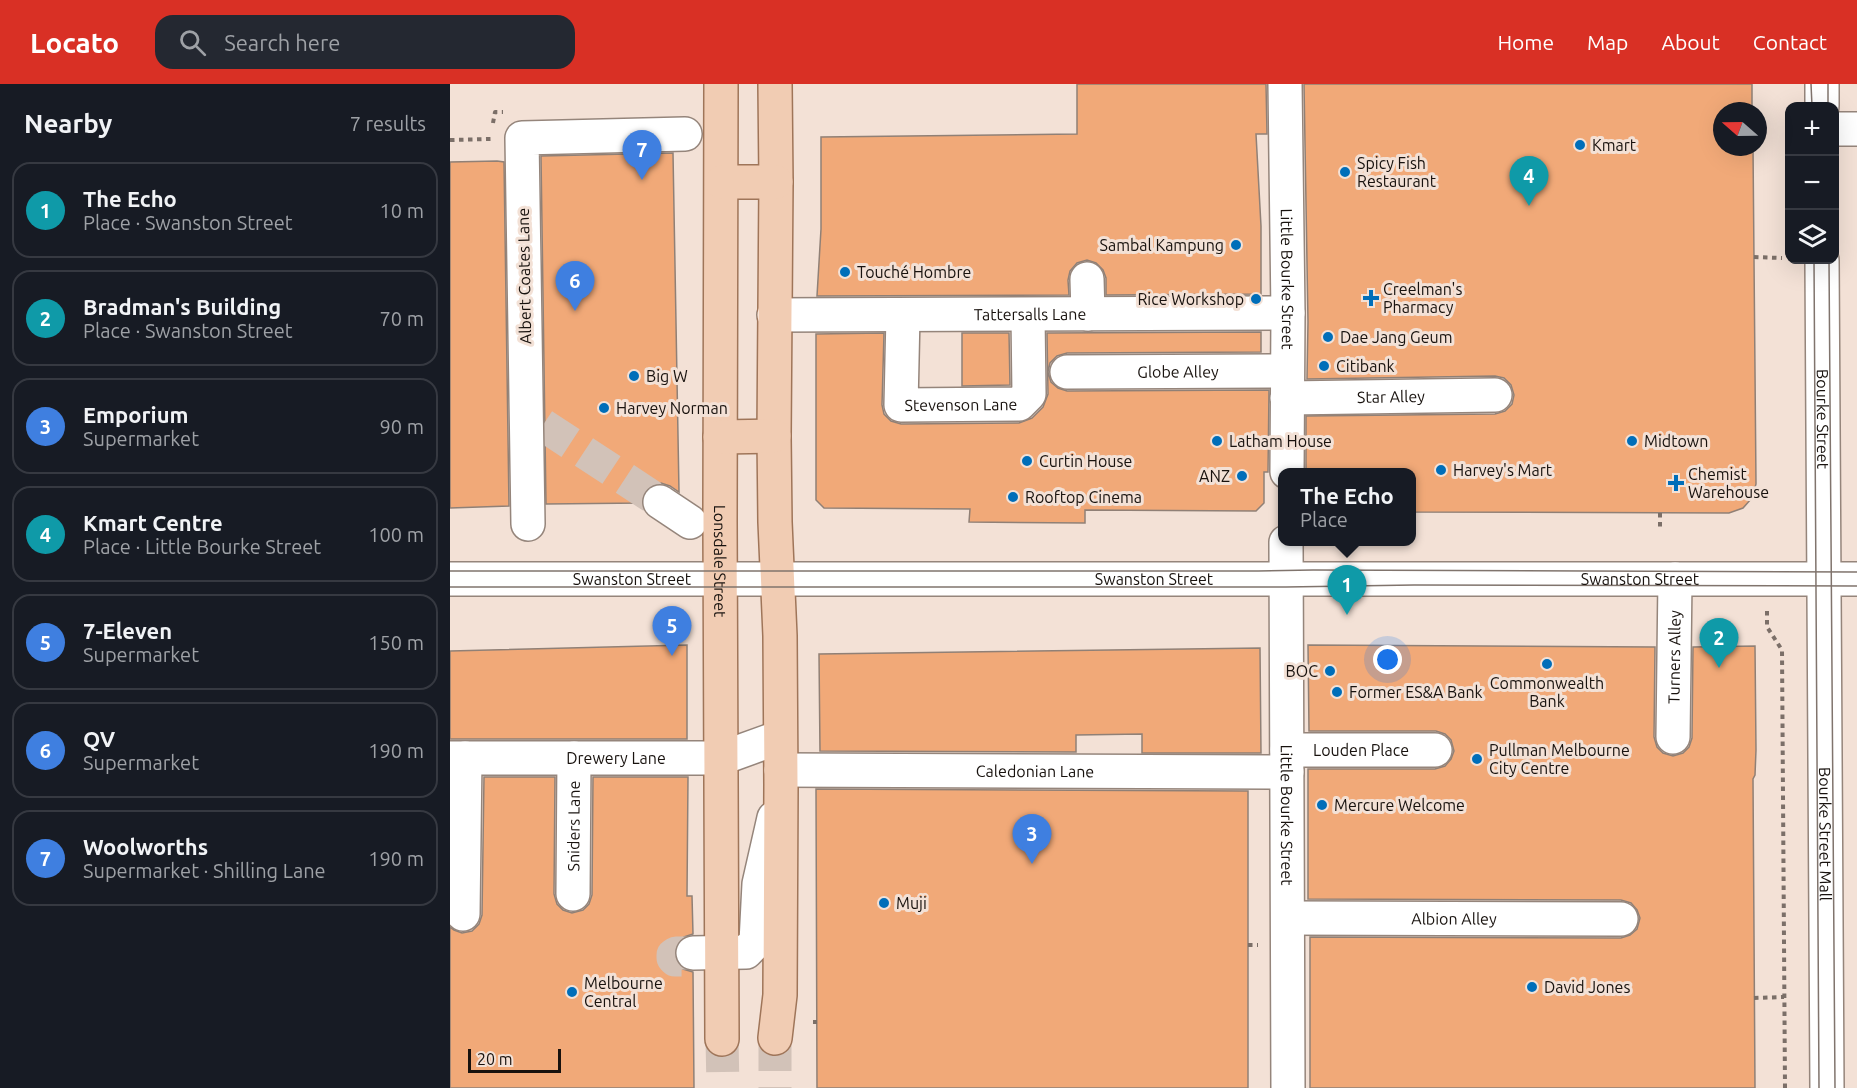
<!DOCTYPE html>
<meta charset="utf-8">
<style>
:root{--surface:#171b24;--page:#242831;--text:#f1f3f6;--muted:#9ea1a6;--line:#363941;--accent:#d93025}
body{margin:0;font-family:Ubuntu,sans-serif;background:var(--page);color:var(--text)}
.controls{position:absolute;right:18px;top:18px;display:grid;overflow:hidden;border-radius:12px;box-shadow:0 6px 24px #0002}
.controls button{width:54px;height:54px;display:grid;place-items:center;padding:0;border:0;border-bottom:2px solid var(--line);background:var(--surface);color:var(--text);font:30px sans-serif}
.compass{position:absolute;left:1263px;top:18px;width:54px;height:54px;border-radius:50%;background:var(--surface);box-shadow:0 6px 24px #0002;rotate:290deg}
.scale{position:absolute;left:18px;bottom:15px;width:93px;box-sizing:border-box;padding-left:6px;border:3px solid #18120e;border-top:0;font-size:16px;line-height:21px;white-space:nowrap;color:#18120e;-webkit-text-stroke:4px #f3e1d6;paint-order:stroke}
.you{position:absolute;left:938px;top:576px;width:21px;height:21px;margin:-15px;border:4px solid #fff;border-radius:50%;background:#1a73e8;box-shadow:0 0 0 9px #1a73e833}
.badge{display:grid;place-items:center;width:39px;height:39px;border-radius:50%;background:var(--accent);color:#fff;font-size:20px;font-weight:700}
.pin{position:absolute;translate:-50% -50px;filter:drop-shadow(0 2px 3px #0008)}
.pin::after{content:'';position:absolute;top:32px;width:21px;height:18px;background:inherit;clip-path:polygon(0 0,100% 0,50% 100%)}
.popup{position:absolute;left:828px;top:384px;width:138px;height:78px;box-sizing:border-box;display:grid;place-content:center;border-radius:12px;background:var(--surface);filter:drop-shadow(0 2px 4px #0005);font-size:20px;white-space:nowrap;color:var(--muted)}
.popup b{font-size:22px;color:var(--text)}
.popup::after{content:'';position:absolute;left:50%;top:100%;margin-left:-12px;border:12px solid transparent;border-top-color:var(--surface)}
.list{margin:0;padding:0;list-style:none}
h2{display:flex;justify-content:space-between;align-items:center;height:78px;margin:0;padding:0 24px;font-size:26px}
h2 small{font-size:20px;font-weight:400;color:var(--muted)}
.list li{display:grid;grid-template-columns:39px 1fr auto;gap:18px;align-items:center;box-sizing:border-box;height:96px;margin:0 12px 12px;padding:0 12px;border:2px solid var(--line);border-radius:18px}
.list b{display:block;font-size:22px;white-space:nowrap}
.list p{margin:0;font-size:20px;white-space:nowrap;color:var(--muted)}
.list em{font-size:20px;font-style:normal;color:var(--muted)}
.icon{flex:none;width:33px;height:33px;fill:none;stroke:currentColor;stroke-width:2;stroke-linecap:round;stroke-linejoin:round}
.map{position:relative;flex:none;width:1407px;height:1004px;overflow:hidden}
header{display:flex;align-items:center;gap:36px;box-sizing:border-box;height:84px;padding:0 30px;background:var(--accent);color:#fff}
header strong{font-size:28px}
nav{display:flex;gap:33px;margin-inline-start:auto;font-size:21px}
.search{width:420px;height:54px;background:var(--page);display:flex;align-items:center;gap:15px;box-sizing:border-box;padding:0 21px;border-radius:18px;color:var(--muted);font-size:22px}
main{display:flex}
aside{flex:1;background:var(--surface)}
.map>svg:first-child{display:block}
.building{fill:#f1a978;stroke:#908076;stroke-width:1.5}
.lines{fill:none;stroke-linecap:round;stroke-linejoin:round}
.minor-tunnel{stroke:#d2c2b8;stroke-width:33;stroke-dasharray:33 16;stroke-linecap:butt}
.major-tunnel{stroke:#d2c2b8;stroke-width:33;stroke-dasharray:33 16;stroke-linecap:butt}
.minor-casing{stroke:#95857b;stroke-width:36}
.major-casing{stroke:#9f7559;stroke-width:36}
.path{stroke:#7b6f68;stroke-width:4;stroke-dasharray:4.5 4.5;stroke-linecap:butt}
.minor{stroke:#fff;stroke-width:33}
.major{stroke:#f1ccb3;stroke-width:33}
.tram{stroke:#80746d;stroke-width:1.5}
.poi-dot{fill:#006eb9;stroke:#f3e1d6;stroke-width:2}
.labels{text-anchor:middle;stroke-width:6;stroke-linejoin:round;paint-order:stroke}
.poi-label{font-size:16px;fill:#18120e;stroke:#f3e1d6;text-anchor:start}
.street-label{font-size:16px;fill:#18120e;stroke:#f3e1d6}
</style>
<header>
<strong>Locato</strong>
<div class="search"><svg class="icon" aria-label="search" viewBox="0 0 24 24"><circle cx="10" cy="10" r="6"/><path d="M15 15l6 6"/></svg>Search here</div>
<nav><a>Home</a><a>Map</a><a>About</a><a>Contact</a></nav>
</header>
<main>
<aside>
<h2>Nearby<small>7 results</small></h2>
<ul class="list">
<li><span class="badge" style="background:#0f9aa8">1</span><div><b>The Echo</b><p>Place · Swanston Street</p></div><em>10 m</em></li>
<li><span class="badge" style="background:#0f9aa8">2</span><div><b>Bradman's Building</b><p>Place · Swanston Street</p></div><em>70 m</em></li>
<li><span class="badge" style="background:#3f7fe0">3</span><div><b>Emporium</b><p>Supermarket</p></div><em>90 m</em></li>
<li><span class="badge" style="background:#0f9aa8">4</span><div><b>Kmart Centre</b><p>Place · Little Bourke Street</p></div><em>100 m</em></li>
<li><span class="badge" style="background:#3f7fe0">5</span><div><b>7-Eleven</b><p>Supermarket</p></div><em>150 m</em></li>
<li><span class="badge" style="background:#3f7fe0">6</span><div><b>QV</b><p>Supermarket</p></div><em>190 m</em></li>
<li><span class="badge" style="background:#3f7fe0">7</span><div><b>Woolworths</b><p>Supermarket · Shilling Lane</p></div><em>190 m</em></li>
</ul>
</aside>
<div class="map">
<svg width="1407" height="1004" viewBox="0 0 1407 1004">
<rect width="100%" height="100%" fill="#f3e1d6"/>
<g class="building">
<polygon points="627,0 816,0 817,50 806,50 811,142 811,210 656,211 656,194 653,186 646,179 637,176 627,179 620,187 618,196 619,211 367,212 371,145 371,53 627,50"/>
<polygon points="854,0 1302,0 1302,27 1272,27 1272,63 1303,63 1306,400 1302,414 1293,424 1279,429 962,428 962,388 856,388 856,332 1045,330 1055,327 1062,320 1064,311 1061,301 1054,294 1045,292 857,295 858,238"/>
<polygon points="223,69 229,408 220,402 211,399 201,402 195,407 192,419 96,420 91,72"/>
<polygon points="47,77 54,78 59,422 0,424 0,78"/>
<polygon points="811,248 811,268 617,269 607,272 600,279 598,288 601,298 608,304 617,307 819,306 818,388 814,388 814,419 806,427 635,426 635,439 519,438 520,425 374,424 366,416 366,250 434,249 432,321 434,330 441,337 451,340 569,339 582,334 593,323 598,310 597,249"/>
<polygon points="512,249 559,249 560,301 512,302"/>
<polygon points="237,561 237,655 0,655 0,567"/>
<polygon points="858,561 1205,563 1204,653 1207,663 1213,669 1223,672 1233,669 1239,663 1242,654 1243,563 1305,562 1306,666 1305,691 1303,695 1305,1004 860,1004 860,853 1171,854 1180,851 1187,845 1190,834 1187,826 1181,819 1171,816 858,815 858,685 985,685 995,682 1001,675 1004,667 1001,656 995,650 986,647 859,647"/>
<polygon points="810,564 811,669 692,669 692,650 626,651 626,668 370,667 369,570"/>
<polygon points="34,693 105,693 104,810 107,820 113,826 122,829 133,826 139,820 142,811 143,693 238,693 237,812 242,812 243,850 234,853 227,859 224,870 227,878 233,885 243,888 244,1004 0,1004 0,843 4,846 12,849 22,847 29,840 32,831"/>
<polygon points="366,705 798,707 798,1004 367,1004"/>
</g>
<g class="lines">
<g class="minor-tunnel">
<polyline points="93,341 210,418"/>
<polyline points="243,869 226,869 223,871 223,874 225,876 244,876"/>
</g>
<g class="major-tunnel">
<polyline points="325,954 325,1004"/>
<polyline points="272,955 273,1004"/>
</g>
<defs>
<g id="minor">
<path id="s1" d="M835,0L838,229L837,388"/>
<polyline points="1372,0 1372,22"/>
<polyline points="1384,45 1407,45"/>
<path id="s2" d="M1372,176L1377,1004"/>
<polyline points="637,195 638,230"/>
<path id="s3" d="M324,231L838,229"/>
<path id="s4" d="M453,231L451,321L569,320L579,310L578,231"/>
<path id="s5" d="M617,288L837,287"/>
<path id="s6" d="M837,314L1045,311"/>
<polyline points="210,418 240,438"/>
<polyline points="78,440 72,54 235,50"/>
<path id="s7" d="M836,458L838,1004"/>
<path id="s8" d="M0,495H1407"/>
<path id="s9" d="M1223,653L1225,495"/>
<path id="s10" d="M837,666H985"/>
<path id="s11" d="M0,674H272L330,653"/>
<path id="s12" d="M331,686L837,688"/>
<path id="s13" d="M123,810L124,674"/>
<polyline points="13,830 15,674"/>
<path id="s14" d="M838,834L1171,835"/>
<polyline points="243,869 296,868 306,858 309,800 324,734"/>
</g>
<g id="major">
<path id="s15" d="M271,0L270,438L272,955"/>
<polyline points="325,0 326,98 324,352 325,438 330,552 331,700 330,911 325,954"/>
<polyline points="272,98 326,98"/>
<polyline points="270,353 324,352"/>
</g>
</defs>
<use href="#minor" class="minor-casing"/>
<use href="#major" class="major-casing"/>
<g class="path">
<polyline points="43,39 45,28 53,28"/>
<polyline points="0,56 41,55"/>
<polyline points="1304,173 1332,174"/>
<polyline points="1210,429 1210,445"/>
<polyline points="1317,527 1317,543 1332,566 1335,1004"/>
<polyline points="798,861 808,861"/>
<polyline points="1304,914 1334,913"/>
<polyline points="363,938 367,938"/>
</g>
<use href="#minor" class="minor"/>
<use href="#major" class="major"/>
<g class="tram">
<polyline points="1361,0 1362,22"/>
<polyline points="1378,22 1378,0"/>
<polyline points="1364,176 1369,1004"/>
<polyline points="1379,176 1385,1004"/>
<polyline points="0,487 808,487 863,486 1407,488"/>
<polyline points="0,503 836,503 964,501 1407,502"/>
</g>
</g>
<g class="poi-dot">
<circle cx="1130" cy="61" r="6"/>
<circle cx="895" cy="88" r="6"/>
<circle cx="786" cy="161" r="6"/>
<circle cx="395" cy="188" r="6"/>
<path d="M918 205h6v6h6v6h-6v6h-6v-6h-6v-6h6z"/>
<circle cx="806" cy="215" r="6"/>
<circle cx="878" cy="253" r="6"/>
<circle cx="874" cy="282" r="6"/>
<circle cx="184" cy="292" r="6"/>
<circle cx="154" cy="324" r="6"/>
<circle cx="767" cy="357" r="6"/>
<circle cx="1182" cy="357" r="6"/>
<circle cx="577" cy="377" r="6"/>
<circle cx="991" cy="386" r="6"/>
<circle cx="792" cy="392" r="6"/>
<path d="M1223 390h6v6h6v6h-6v6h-6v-6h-6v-6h6z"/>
<circle cx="563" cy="413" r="6"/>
<circle cx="1097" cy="580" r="6"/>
<circle cx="880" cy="587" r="6"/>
<circle cx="887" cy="608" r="6"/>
<circle cx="1027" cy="675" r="6"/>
<circle cx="872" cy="721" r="6"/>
<circle cx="434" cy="819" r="6"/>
<circle cx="1082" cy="903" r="6"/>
<circle cx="122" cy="908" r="6"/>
</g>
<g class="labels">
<g class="poi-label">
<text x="1142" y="67">Kmart</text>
<text x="907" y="85">Spicy Fish<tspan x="907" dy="18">Restaurant</tspan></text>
<text x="774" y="167" text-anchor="end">Sambal Kampung</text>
<text x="407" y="194">Touché Hombre</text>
<text x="933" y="211">Creelman's<tspan x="933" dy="18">Pharmacy</tspan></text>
<text x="794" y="221" text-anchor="end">Rice Workshop</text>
<text x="890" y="259">Dae Jang Geum</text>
<text x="886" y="288">Citibank</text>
<text x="196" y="298">Big W</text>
<text x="166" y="330">Harvey Norman</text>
<text x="779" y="363">Latham House</text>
<text x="1194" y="363">Midtown</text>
<text x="589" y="383">Curtin House</text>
<text x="1003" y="392">Harvey's Mart</text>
<text x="1238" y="396">Chemist<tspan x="1238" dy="18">Warehouse</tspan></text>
<text x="780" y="398" text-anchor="end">ANZ</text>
<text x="575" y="419">Rooftop Cinema</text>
<text x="868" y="593" text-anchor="end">BOC</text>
<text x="1097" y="605" text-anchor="middle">Commonwealth<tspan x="1097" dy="18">Bank</tspan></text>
<text x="899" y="614">Former ES&amp;A Bank</text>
<text x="1039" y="672">Pullman Melbourne<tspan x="1039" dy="18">City Centre</tspan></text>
<text x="884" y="727">Mercure Welcome</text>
<text x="446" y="825">Muji</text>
<text x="134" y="905">Melbourne<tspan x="134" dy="18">Central</tspan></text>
<text x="1094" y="909">David Jones</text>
</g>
<g class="street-label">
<text transform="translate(74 192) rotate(-91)" y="6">Albert Coates Lane</text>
<text dy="6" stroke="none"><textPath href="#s1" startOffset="195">Little Bourke Street</textPath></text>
<text dy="6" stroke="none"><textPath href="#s3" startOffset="256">Tattersalls Lane</textPath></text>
<text dy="6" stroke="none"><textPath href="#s5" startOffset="111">Globe Alley</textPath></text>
<text dy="6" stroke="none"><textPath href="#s6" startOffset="104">Star Alley</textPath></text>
<text dy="6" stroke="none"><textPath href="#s4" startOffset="150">Stevenson Lane</textPath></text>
<text dy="6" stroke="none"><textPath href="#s2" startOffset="159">Bourke Street</textPath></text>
<text dy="6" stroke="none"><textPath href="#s15" startOffset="477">Lonsdale Street</textPath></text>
<text dy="6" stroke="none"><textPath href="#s8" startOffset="182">Swanston Street</textPath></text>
<text dy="6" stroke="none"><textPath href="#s8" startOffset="704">Swanston Street</textPath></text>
<text dy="6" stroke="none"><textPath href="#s8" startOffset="1190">Swanston Street</textPath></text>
<text dy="6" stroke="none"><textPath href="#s9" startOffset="80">Turners Alley</textPath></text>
<text dy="6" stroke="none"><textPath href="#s10" startOffset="74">Louden Place</textPath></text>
<text dy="6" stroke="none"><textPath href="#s11" startOffset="166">Drewery Lane</textPath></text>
<text dy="6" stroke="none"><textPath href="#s12" startOffset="254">Caledonian Lane</textPath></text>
<text dy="6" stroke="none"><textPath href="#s7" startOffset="273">Little Bourke Street</textPath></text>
<text dy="6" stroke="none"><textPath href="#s13" startOffset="68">Sniders Lane</textPath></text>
<text dy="6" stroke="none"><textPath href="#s2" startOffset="574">Bourke Street Mall</textPath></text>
<text dy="6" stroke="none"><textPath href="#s14" startOffset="166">Albion Alley</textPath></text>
</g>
</g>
</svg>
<div class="controls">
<button>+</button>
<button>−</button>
<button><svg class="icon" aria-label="layers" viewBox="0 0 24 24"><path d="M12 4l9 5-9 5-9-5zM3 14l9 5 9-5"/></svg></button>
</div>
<svg class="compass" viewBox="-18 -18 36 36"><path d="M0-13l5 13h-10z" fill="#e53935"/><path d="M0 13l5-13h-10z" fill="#9ea1a6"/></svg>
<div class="scale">20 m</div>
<div class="you"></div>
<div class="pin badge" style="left:897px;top:531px;background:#0f9aa8">1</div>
<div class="popup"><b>The Echo</b>Place</div>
<div class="pin badge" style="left:1269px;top:584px;background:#0f9aa8">2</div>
<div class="pin badge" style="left:582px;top:780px;background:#3f7fe0">3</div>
<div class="pin badge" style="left:1079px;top:122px;background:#0f9aa8">4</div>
<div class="pin badge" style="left:222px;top:572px;background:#3f7fe0">5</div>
<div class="pin badge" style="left:125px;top:227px;background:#3f7fe0">6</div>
<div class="pin badge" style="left:192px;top:96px;background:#3f7fe0">7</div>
</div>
</main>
